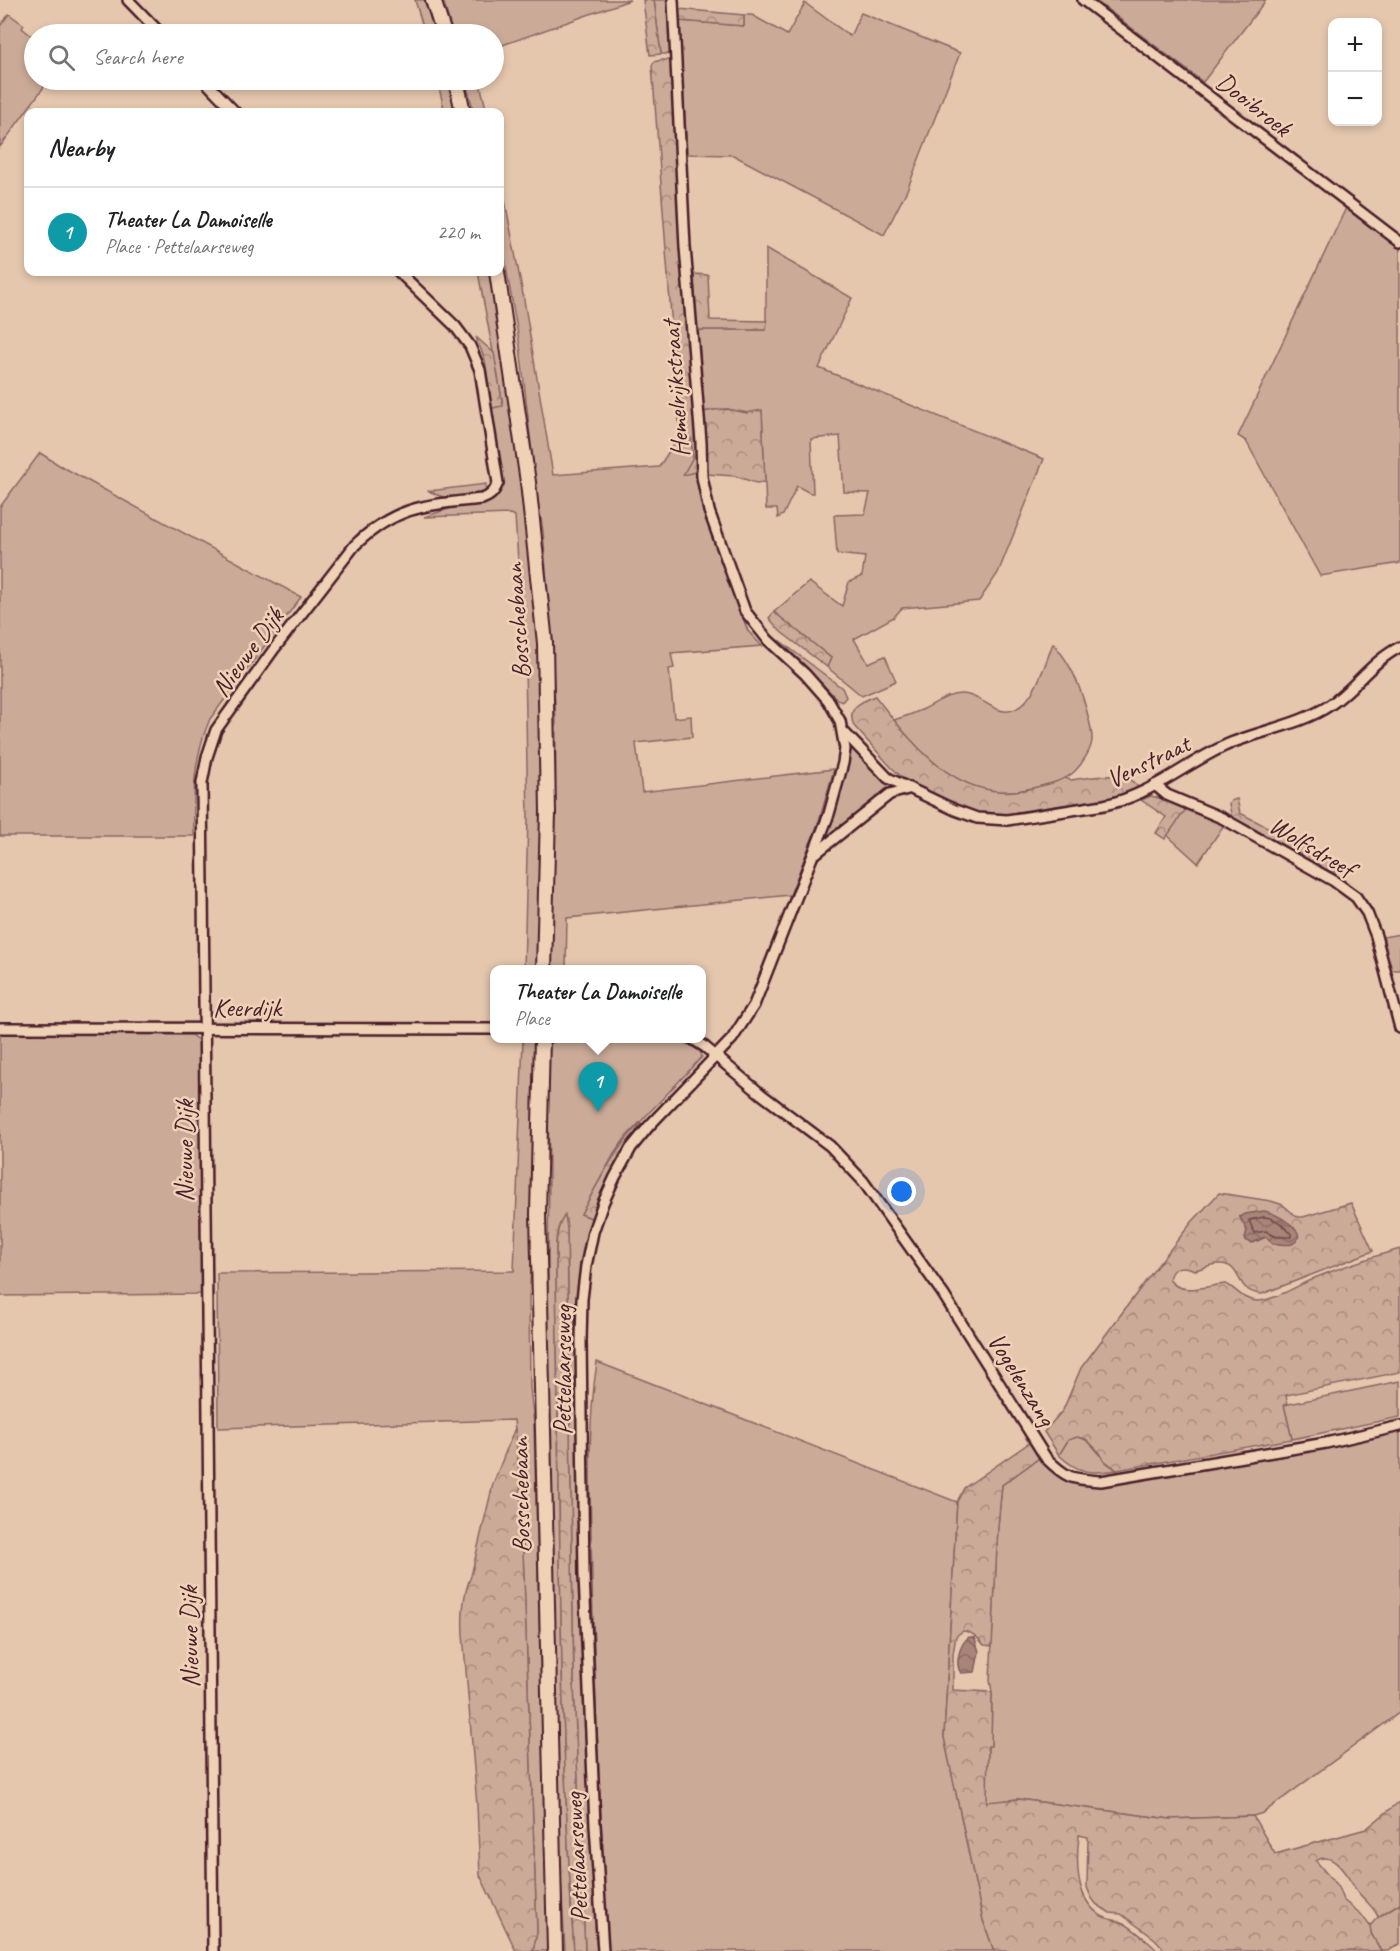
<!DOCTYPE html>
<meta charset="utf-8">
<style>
:root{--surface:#fff;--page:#f2f2f2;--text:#202124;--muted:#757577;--line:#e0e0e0;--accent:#1f6fb2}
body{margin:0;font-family:Caveat,sans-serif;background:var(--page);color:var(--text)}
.controls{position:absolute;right:18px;top:18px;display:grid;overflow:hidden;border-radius:12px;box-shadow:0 3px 9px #0003}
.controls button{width:54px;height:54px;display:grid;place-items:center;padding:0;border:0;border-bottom:2px solid var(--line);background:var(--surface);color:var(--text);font:30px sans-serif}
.you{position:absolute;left:902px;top:1192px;width:21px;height:21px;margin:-15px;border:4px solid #fff;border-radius:50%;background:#1a73e8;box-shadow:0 0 0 9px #1a73e833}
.badge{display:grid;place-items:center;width:39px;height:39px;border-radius:50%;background:var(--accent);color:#fff;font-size:20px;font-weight:700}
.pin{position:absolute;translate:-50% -50px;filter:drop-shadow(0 2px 3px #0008)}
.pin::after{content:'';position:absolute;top:32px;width:21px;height:18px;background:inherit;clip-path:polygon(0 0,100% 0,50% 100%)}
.popup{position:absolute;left:490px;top:965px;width:216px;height:78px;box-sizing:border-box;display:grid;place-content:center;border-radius:12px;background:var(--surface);filter:drop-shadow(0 2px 4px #0005);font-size:20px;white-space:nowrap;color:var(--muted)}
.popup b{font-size:22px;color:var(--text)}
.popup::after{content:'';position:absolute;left:50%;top:100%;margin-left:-12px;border:12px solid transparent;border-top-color:var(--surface)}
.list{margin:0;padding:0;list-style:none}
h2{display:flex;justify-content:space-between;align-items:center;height:78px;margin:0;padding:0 24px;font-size:26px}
h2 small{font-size:20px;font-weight:400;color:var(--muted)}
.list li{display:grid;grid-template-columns:39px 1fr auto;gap:18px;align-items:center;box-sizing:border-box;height:90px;padding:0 24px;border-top:2px solid var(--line)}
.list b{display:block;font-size:22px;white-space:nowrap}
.list p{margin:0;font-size:20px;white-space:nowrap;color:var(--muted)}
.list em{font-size:20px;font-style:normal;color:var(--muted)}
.icon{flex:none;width:33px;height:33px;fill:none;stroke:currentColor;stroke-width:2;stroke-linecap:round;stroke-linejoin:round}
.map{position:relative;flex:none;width:1400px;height:1951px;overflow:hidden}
.search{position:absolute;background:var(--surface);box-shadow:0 3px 9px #0003;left:24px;top:24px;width:480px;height:66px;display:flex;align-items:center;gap:15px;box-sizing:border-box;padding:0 21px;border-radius:33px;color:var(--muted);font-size:22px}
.panel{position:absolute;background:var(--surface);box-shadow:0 3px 9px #0003;left:24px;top:108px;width:480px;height:168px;border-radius:12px}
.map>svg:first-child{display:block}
.grass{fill:#cbab98;stroke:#8a6562;stroke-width:1.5}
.forest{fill:url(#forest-crowns);stroke:#8a6562;stroke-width:1.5;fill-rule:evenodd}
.water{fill:url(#water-waves);stroke:#825c5a;stroke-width:1.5}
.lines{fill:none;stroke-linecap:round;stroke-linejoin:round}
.shore{stroke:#70474a;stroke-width:1.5}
.minor-casing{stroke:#4a1f2b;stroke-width:14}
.secondary-casing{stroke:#4a1f2b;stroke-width:18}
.minor{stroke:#efd2b6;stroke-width:9}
.secondary{stroke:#efd2b6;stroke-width:14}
.labels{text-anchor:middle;stroke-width:5;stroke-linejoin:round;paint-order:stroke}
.street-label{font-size:26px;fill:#4a1f2b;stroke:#efd2b6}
</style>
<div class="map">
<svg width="1400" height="1951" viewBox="0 0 1400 1951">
<defs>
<pattern id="forest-crowns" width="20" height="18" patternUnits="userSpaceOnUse" patternTransform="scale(1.5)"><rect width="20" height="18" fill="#cbab98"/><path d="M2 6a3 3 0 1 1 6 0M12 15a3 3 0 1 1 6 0" fill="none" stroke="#a78b7c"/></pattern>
<pattern id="water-waves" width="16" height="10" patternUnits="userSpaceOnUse" patternTransform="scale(1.5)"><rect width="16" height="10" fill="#a88479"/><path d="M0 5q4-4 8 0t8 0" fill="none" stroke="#8b6b63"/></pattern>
</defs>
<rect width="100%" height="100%" fill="#e5c7ae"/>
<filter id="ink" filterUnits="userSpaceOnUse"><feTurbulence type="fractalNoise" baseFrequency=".0167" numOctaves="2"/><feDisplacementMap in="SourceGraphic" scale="12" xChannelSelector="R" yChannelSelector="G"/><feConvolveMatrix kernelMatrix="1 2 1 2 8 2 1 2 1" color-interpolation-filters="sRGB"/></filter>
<g filter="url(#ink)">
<g class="grass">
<polygon points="415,0 431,0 441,34 425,34"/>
<polygon points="443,0 630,0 494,48 494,34 453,34"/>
<polygon points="654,0 671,0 673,54 661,54"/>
<polygon points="1095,0 1266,0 1203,82"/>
<polygon points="805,3 850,36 861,13 960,53 907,190 884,235 733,155 687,154 679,21 744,26 744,15 752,15 787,35"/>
<polygon points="9,14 24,25 22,28 34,38 34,80 49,80 0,147 0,26"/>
<polygon points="437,80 452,80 460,112 445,112"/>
<polygon points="465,80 479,80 487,112 474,112"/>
<polygon points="500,175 524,300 553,475 659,467 680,434 691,438 693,457 684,474 695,472 734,595 748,631 762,646 671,653 674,668 669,669 674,718 691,716 692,737 636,743 642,792 834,769 819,821 790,895 567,918 566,969 550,969 555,835 556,722 552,650 543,531 536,489 520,346 500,233"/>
<polygon points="1346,208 1400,249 1400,563 1320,576 1246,441 1238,436"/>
<polygon points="766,248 852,298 819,368 1044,459 998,573 979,601 902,608 894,617 854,639 868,663 885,656 896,681 862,696 827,667 831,658 774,612 809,582 842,606 849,582 862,576 865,557 837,554 834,515 865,514 870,493 844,492 840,436 811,439 813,493 810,493 797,486 783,515 778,518 777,509 766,509 762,411 747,413 727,409 714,410 703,412 697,330 766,330"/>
<polygon points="478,272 494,272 534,552 543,723 540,969 524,969 528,818 525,664 515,516 510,514 424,517 464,504 486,502 493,500 498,494 501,484 492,408 503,405"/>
<path d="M40,453L59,465L301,597L210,719C193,757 193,795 194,836H0V507Z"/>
<path d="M486,484L485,494C467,498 446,502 429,491Z"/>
<polygon points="779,640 842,688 846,697 842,702 838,700"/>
<path d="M1053,643C1071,664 1080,685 1087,712C1089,720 1092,730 1092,739C1092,749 1082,764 1075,771C1064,782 1047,784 1033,788C1009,794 983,792 962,781C934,767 913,744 894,720C904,717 915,713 924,709C936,703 949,693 963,694C976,695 985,704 997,709C1029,723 1045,665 1053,643Z"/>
<polygon points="850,744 898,788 825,841 846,773 848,746"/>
<polygon points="1188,806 1224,825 1198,863 1167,835"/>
<polygon points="1400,934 1400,970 1392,970 1383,937"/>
<polygon points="0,1034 147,1034 191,1035 199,1041 201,1054 203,1294 0,1296"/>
<polygon points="523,1039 538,1039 534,1231 529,1296 530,1388 534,1424 544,1804 551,1951 533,1951 537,1932 521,1497 514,1420 218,1428 217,1273 514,1271"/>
<path d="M547,1039H673L699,1048L702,1057L626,1137L614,1154L581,1214L594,1219L584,1267L585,1706L597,1951H585L584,1929L574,1686L567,1229L565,1216C552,1231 557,1252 556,1271C560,1498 559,1725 574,1951H565L555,1766L547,1345L549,1175Z"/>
<path d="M597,1362L957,1502L944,1737L983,1920L994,1951H608C601,1827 595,1703 592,1579C591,1507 586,1434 597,1362Z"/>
<polygon points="1400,1381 1400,1417 1292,1439 1284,1405"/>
<polygon points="1400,1430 1400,1712 1263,1813 1253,1816 1170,1819 1018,1799 986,1803 988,1746 991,1745 992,1692 990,1680 998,1526 1002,1485 1046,1453 1076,1481"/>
<path d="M1077,1437C1091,1439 1096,1451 1104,1460C1107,1464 1113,1467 1117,1470C1091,1474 1079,1474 1059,1455L1068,1440Z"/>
<polygon points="1400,1903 1400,1944 1388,1951 1381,1951 1371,1933 1370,1926 1376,1919"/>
</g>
<g class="forest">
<polygon points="643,0 654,0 661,54 650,55"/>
<polygon points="678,9 744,15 744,26 679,21"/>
<polygon points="661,60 674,60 699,463 695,472 683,475 693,457 691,438 680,434 652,65 654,62"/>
<polygon points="694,274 708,275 710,320 767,321 766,330 697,330"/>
<polygon points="476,337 494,353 503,406 492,408 485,360"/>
<polygon points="727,409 747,413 762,410 765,482 756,483 735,476 707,474 703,412 714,410"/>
<polygon points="774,612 831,658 827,667 781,632 769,618"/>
<path d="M875,696C915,747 960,807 1033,788C1044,785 1055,784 1064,778L1071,780C1092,778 1129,767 1140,791L1118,799L1024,815L985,817L932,797L907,782L892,768L854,726C846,708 860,702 875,696Z"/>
<polygon points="1151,796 1188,806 1165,839 1156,833 1166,817 1141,800"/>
<polygon points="1237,799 1240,813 1333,861 1335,874 1232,819 1229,804 1230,801"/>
<path d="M641,1122L611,1177L594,1219L581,1214C599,1181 615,1149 641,1122Z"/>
<path d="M1219,1193L1271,1201L1283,1205L1297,1217H1303L1351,1203L1373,1251L1262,1294C1233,1293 1244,1262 1218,1264C1210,1264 1202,1269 1195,1270C1184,1265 1172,1265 1169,1279C1180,1297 1208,1285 1226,1284C1238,1290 1242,1300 1257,1301C1274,1301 1300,1284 1317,1277C1344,1266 1372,1257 1400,1249V1372L1286,1395L1288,1404L1284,1405L1292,1439L1117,1470L1104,1460L1100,1453L1086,1439L1077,1437L1068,1440L1059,1455L1044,1432L1063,1410L1081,1368L1157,1266L1192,1222ZM1240,1217L1286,1244L1280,1243L1276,1244L1266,1237L1253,1243Z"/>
<path d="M565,1215L567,1229L574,1686L585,1951H574C559,1725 560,1498 556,1271C557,1251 553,1231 565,1215Z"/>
<path d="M515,1428L521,1497L537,1932L533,1951H516L480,1875L477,1805L463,1634C462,1613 463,1595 471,1576L493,1484Z"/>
<path d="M1035,1439L1046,1453L1002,1485L998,1526L992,1646L984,1645C978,1638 973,1632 963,1631L956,1636L953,1654V1690L992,1692L991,1746H988L987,1802L1018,1799L1170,1819L1253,1816L1275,1854L1366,1829L1400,1801V1903L1378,1917C1374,1907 1364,1900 1357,1891C1349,1880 1334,1848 1316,1861L1338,1887L1343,1900L1361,1914L1370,1926L1371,1933L1381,1951H1166L1155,1939L1121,1914L1110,1913L1096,1904L1091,1897L1087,1887L1088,1837L1079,1835C1076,1862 1075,1898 1100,1915C1107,1920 1114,1919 1121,1922C1133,1927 1148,1942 1158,1951H994L983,1920L944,1737L957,1502L964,1488Z"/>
</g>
<g class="water">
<path d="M1264,1211C1274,1212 1314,1233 1292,1244C1287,1246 1278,1243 1273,1244L1266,1237C1257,1239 1252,1247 1245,1239L1247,1230L1240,1217L1245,1214Z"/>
<path d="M969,1637L975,1638L979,1652L975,1672L961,1673C954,1664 960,1643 969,1637Z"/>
</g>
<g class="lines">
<path class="shore" d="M1264,1217C1275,1218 1285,1225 1291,1234V1237H1276L1266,1231L1254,1233L1249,1220Z"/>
<defs>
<g id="minor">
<polyline points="128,0 161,34"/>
<polyline points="1083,0 1400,242"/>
<polyline points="204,80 235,112"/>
<path d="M843,731L888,778L955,810L977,818L1007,820L1104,805C1151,796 1188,761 1231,743C1261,731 1304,723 1330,705C1355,688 1372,661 1400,647"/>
<polyline points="1155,785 1167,795 1222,818 1334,881 1356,897 1367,913 1376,936 1400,1028"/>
<polyline points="815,854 890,794 908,789"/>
<polyline points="0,1028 494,1029"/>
<path d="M691,1038L705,1047L761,1094L830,1146L863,1181L943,1294L1046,1458C1067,1479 1072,1479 1101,1481L1326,1443L1400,1426"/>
<path d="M213,1951L202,783L207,757L216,730L274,649L355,545C397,505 427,505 482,499C491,496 494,492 498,483L480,370L470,346L455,326L399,272"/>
<polyline points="603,1951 595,1825 584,1576 581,1341 582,1299 586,1266 593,1232 603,1203 615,1177 631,1148 649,1126 732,1039 754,1005 829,814 843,763 845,749 840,721 828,700 805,674 768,640 745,611 709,511 702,477 701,442 685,247 673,0"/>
</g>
<g id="secondary">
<polyline points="433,0 444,34"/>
<polyline points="456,80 463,112"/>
<polyline points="497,272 528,482 545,643 548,812 544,970"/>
<polyline points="542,1038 538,1214 555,1951"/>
</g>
</defs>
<use href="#minor" class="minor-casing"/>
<use href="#secondary" class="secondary-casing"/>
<use href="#minor" class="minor"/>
<use href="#secondary" class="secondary"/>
</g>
</g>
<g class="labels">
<g class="street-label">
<text transform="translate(1254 104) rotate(38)" y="9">Dooibroek</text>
<text transform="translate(675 389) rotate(-94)" y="9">Hemelrijkstraat</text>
<text transform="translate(517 621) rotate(-94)" y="9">Bosschebaan</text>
<text transform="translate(247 652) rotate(-54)" y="9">Nieuwe Dijk</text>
<text transform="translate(1148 761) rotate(-26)" y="9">Venstraat</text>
<text transform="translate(1312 846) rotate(31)" y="9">Wolfsdreef</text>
<text x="247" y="1016">Keerdijk</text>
<text transform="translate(184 1151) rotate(-90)" y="9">Nieuwe Dijk</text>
<text transform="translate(562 1370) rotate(-90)" y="9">Pettelaarseweg</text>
<text transform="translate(1022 1379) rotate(58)" y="9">Vogelenzang</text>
<text transform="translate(520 1495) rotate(-91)" y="9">Bosschebaan</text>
<text transform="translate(189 1637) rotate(-91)" y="9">Nieuwe Dijk</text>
<text transform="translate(576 1857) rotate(-93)" y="9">Pettelaarseweg</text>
</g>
</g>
</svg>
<div class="controls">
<button>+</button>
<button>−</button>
</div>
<div class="you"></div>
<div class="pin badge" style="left:598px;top:1112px;background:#0f9aa8">1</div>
<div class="popup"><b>Theater La Damoiselle</b>Place</div>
<div class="search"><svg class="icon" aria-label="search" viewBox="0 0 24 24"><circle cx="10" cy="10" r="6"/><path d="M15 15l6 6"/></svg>Search here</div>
<section class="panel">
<h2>Nearby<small></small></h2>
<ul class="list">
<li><span class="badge" style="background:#0f9aa8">1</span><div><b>Theater La Damoiselle</b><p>Place · Pettelaarseweg</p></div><em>220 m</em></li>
</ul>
</section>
</div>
